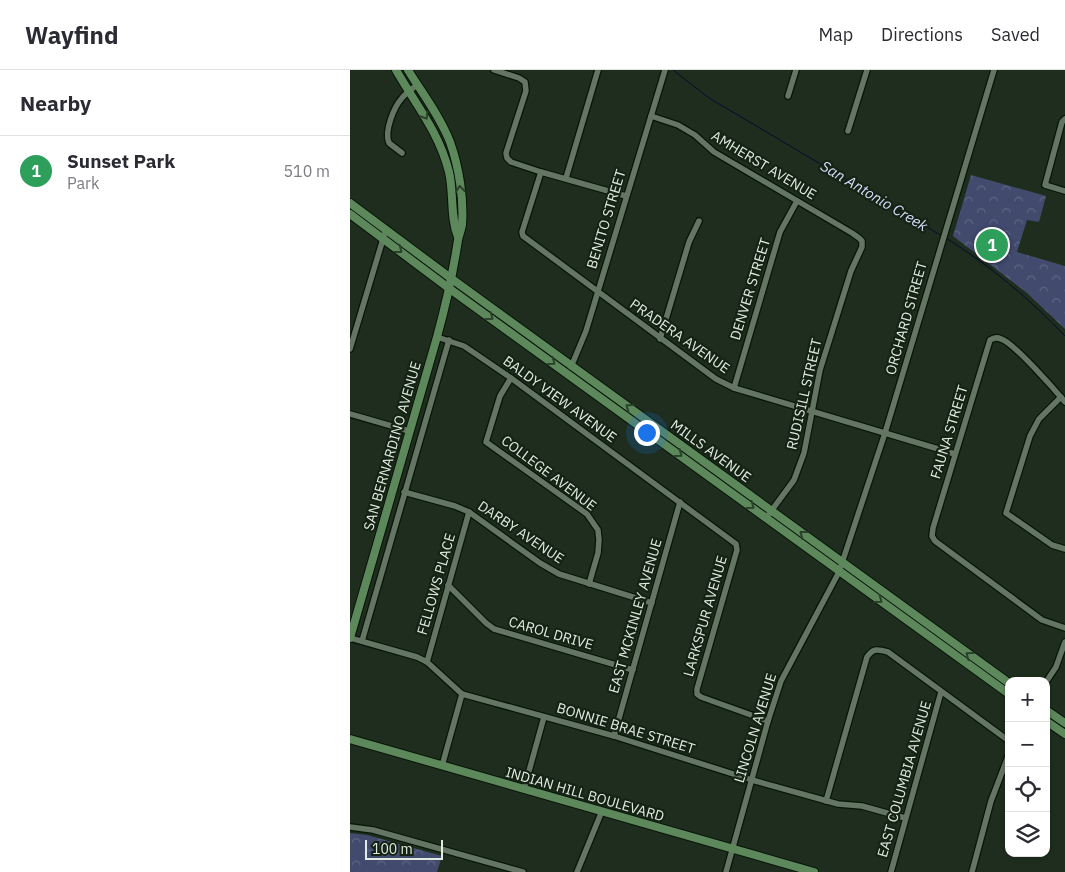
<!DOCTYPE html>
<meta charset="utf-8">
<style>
:root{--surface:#fff;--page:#f2f2f3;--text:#2b2b33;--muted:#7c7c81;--line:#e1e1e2;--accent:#d93025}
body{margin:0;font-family:"IBM Plex Sans",sans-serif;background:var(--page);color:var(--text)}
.controls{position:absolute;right:15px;bottom:15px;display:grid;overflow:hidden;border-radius:10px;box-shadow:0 1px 4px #0004}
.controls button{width:45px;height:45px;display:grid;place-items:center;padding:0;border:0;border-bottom:1px solid var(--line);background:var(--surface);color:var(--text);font:25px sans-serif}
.scale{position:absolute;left:15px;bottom:12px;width:78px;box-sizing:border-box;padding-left:5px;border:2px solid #e1ebe0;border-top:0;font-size:14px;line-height:18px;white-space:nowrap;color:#e1ebe0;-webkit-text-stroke:4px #142314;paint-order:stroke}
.you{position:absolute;left:296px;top:362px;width:18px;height:18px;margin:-12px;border:4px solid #fff;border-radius:50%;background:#1a73e8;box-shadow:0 0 0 8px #1a73e833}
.badge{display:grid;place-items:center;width:32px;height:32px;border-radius:50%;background:var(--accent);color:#fff;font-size:16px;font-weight:700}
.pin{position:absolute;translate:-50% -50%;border:2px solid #fff;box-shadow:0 1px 5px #0006}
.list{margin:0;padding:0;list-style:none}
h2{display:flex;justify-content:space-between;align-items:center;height:65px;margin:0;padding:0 20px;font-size:21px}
h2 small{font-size:16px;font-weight:400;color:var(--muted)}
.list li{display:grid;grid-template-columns:32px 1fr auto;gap:15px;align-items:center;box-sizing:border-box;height:70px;padding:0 20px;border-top:1px solid var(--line)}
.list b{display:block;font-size:19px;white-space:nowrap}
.list p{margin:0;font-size:16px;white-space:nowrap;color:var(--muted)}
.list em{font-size:16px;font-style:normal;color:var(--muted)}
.icon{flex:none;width:28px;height:28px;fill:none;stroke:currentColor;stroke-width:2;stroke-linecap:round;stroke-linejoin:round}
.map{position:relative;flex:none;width:715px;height:802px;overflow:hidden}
header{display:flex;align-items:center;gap:30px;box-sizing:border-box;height:70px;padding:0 25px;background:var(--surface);border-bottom:1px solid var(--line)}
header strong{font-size:24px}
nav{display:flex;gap:28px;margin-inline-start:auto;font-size:18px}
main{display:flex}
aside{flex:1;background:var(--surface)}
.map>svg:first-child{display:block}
.park{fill:url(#park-crowns)}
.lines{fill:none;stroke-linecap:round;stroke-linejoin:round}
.stream{stroke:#080a30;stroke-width:1}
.minor-casing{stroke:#071507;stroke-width:8}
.major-casing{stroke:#071507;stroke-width:10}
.minor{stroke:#647663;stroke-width:5.5}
.major{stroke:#5d885c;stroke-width:8}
.oneway{stroke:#2a412a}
.labels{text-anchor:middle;stroke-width:4.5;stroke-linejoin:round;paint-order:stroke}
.street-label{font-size:14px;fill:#e1ebe0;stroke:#142314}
.water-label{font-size:15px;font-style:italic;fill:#d6defc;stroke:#142314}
</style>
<header>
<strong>Wayfind</strong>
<nav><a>Map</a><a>Directions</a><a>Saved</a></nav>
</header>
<main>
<aside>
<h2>Nearby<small></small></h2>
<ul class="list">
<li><span class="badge" style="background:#2e9e5b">1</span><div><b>Sunset Park</b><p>Park</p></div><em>510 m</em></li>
</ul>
</aside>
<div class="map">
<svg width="715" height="802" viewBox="0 0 715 802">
<defs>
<pattern id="park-crowns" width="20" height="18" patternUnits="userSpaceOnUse" patternTransform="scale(1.25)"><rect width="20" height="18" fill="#424b6e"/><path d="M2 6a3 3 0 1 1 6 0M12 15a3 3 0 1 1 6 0" fill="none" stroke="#5d6582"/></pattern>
</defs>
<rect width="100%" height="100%" fill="#1e2d1d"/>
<g class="park">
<polygon points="621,105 696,126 689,152 677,150 667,182 715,196 715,259 677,223 603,166"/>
<polygon points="0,763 17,765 92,786 87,802 0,802"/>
</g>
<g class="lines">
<g class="stream">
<polyline points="323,0 359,28 381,41 592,166"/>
<path d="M596,168C639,195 680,229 715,266"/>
</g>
<defs>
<g id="minor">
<polyline points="144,0 169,8 175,12 176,21 156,83 157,88 161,92 191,102 276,126"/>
<polyline points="438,26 446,0"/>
<polyline points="301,46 328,55 345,65 364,82 502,163 509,168 512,171 512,177 501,201 470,300 454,383 444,410 419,444"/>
<polyline points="715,49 712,52 695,115 715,121"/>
<polyline points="498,61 517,0"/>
<path d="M52,83L39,73C34,61 44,37 52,28C56,23 62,19 67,15"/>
<polyline points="191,102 172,162 173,166 366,309 384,318 605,384"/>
<polyline points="216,108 248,0"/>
<polyline points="87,267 114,276 161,308 386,474 387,480 347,619 347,624 351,627 418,651"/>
<polyline points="310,269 339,172 349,151"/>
<polyline points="0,279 36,159"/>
<polyline points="221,297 236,261 315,0"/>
<polyline points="161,308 150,326 136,372 237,444 248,460 249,470 248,483 239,514"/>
<polyline points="384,318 430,162 447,131"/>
<polyline points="711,327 689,349 680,366 656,443 702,475 715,479"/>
<path d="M715,332C705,320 663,272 651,269C647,267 643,268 640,270L583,458L582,466L585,471L692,550L715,558"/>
<polyline points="0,344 59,361"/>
<polyline points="54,422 105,436 119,442 190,493 209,504 302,533"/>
<polyline points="98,515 136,553 144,559 283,600"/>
<polyline points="0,568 67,587 77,592 112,624 264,666 402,710 488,734 512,736 555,748"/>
<polyline points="12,571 99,270"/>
<polyline points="77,592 119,442"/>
<polyline points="696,612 706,597 715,572"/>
<polyline points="264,666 330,432"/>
<polyline points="92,696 112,624"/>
<polyline points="174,719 194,647"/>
<path d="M476,731L517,587C523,578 528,579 538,582L659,671"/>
<polyline points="0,757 23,760 173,802"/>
<polyline points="227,802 252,741"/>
<polyline points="376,802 418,651 431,611 489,502 535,363 644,0"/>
<polyline points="541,802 591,622"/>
<polyline points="622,802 641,731 659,684"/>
</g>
<g id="major">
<path d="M46,0C66,35 89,62 99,102C104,124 100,147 108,167"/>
<polyline points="0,133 102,209 659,613"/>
<polyline points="0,144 100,219 659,624"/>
<path d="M0,568L87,267C96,234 103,203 108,170C109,165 111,160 112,155C114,129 109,97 100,72C90,46 72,23 58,0"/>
<polyline points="696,640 715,653"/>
<polyline points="696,651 715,664"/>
<polyline points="0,669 464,802"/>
</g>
</defs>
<use href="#minor" class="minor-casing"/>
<use href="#major" class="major-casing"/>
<use href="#minor" class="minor"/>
<use href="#major" class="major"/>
</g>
<defs><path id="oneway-chevron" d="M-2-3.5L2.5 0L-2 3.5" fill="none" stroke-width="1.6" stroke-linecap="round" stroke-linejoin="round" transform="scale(1.25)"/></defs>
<g class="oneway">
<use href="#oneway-chevron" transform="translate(75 46) rotate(58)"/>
<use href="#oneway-chevron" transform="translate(110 119) rotate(-97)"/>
<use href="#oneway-chevron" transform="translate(49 180) rotate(37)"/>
<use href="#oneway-chevron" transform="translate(140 247) rotate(36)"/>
<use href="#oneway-chevron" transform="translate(202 292) rotate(36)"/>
<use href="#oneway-chevron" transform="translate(279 337) rotate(-144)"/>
<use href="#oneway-chevron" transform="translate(329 384) rotate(36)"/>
<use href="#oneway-chevron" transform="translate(401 436) rotate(36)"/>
<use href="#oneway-chevron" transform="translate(453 464) rotate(-143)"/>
<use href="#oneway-chevron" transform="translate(529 530) rotate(36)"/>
<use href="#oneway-chevron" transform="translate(619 585) rotate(-144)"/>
</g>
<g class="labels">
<g class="street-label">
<text transform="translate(414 95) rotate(31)" y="5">AMHERST AVENUE</text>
<text transform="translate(256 149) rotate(-73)" y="5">BENITO STREET</text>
<text transform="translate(400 219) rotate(-73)" y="5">DENVER STREET</text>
<text transform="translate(556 248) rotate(-74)" y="5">ORCHARD STREET</text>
<text transform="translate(330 266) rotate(35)" y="5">PRADERA AVENUE</text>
<text transform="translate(454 324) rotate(-77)" y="5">RUDISILL STREET</text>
<text transform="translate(210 329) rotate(36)" y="5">BALDY VIEW AVENUE</text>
<text transform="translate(599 362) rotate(-73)" y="5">FAUNA STREET</text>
<text transform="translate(42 376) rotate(-74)" y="5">SAN BERNARDINO AVENUE</text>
<text transform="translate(361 381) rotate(36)" y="5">MILLS AVENUE</text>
<text transform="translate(199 403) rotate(37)" y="5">COLLEGE AVENUE</text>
<text transform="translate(171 462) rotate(34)" y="5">DARBY AVENUE</text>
<text transform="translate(86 514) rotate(-74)" y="5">FELLOWS PLACE</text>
<text transform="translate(285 546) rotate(-74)" y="5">EAST MCKINLEY AVENUE</text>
<text transform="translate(355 546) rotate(-74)" y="5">LARKSPUR AVENUE</text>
<text transform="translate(201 563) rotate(16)" y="5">CAROL DRIVE</text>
<text transform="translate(276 658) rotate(17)" y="5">BONNIE BRAE STREET</text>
<text transform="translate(405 658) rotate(-73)" y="5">LINCOLN AVENUE</text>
<text transform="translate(554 709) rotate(-74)" y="5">EAST COLUMBIA AVENUE</text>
<text transform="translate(235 724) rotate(16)" y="5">INDIAN HILL BOULEVARD</text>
</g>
<g class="water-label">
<text transform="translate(524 126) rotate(31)" y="5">San Antonio Creek</text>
</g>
</g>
</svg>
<div class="controls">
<button>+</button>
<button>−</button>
<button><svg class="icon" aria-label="locate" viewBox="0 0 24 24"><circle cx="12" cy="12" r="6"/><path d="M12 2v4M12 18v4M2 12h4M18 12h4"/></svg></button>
<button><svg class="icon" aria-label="layers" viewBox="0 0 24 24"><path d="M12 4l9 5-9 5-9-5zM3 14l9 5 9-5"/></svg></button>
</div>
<div class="scale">100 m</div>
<div class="you"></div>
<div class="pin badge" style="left:642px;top:175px;background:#2e9e5b">1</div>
</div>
</main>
